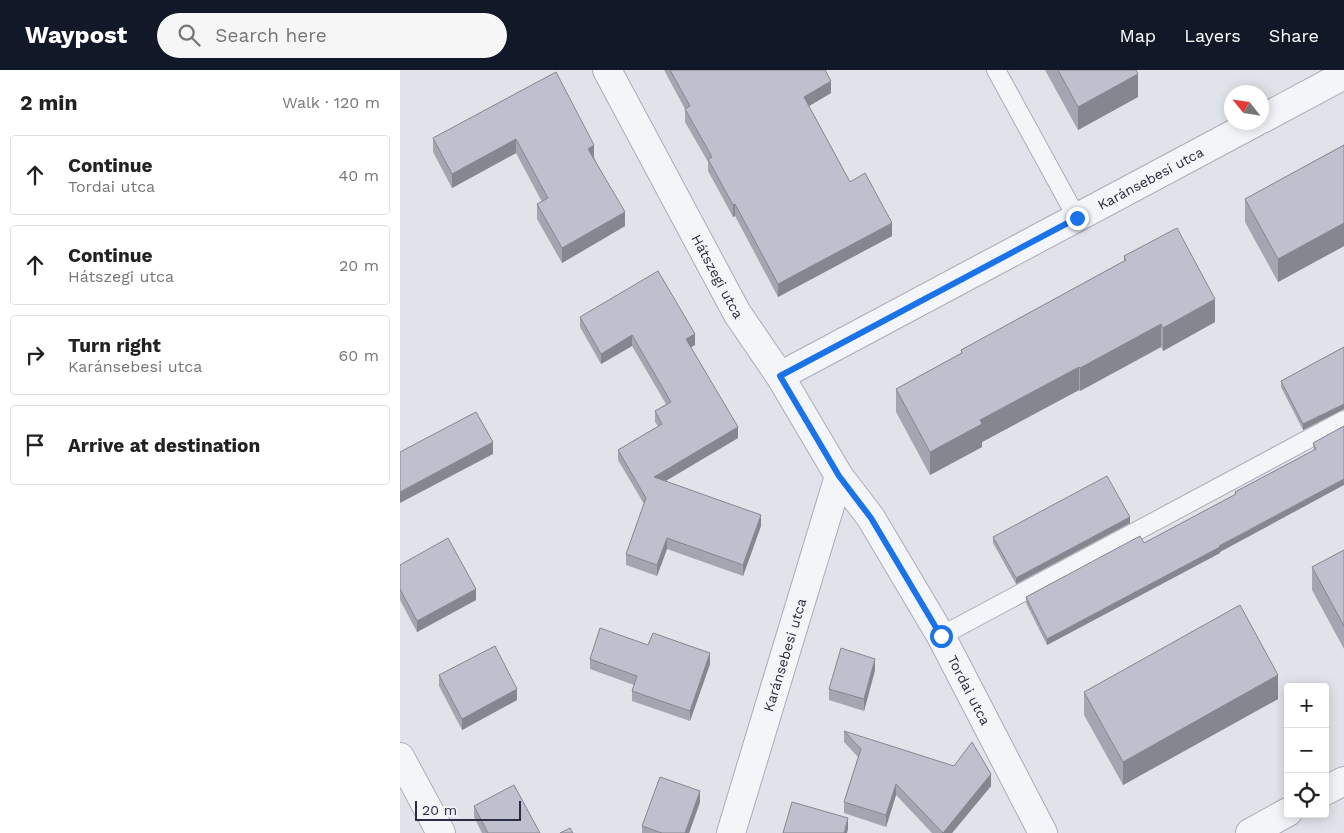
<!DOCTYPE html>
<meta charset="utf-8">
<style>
:root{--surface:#fff;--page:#f6f6f6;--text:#222;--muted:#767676;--line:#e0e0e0;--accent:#111827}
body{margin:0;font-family:"Work Sans",sans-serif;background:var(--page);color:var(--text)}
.controls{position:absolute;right:15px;bottom:15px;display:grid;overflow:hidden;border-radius:5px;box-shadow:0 2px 12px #0003}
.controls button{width:45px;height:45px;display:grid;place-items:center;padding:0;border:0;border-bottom:1px solid var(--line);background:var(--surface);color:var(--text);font:25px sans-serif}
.compass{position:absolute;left:824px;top:15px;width:45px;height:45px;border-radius:50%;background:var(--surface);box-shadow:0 2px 12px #0003;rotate:300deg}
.scale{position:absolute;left:15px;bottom:12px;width:106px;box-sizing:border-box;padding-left:5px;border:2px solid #292c42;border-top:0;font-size:14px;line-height:18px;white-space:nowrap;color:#292c42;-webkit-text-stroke:4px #f1f2f7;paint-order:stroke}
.stop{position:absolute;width:15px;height:15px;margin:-11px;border:4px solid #1a73e8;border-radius:50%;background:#fff}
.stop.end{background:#1a73e8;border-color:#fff;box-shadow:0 1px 5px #0008}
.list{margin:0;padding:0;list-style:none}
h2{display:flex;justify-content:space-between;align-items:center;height:65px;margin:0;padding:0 20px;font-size:21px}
h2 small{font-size:16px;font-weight:400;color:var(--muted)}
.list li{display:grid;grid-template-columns:32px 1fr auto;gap:15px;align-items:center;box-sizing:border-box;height:80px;margin:0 10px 10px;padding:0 10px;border:1px solid var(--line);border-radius:5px}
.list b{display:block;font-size:19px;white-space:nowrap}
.list p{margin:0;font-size:16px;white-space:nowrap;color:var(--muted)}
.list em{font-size:16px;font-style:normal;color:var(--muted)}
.icon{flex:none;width:28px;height:28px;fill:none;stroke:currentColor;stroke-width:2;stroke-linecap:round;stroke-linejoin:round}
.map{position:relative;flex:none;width:944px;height:763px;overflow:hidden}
header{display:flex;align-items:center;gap:30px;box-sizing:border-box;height:70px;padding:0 25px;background:var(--accent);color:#fff}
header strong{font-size:24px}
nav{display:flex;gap:28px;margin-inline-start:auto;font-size:18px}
.search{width:350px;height:45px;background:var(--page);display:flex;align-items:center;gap:12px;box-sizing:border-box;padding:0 18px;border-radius:28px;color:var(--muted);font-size:19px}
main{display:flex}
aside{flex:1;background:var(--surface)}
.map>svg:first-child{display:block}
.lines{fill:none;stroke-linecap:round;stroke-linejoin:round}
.service-casing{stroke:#aaacb8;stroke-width:20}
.minor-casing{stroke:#aaacb8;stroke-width:30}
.tertiary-casing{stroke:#aaacb8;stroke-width:30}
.service{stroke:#f4f5f8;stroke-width:18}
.minor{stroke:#f4f5f8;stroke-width:28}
.tertiary{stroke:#f4f5f8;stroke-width:28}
.wall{fill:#a3a5b0}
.shaded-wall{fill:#858690}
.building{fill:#bec0cd;stroke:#858690}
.route{stroke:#1a73e8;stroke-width:6}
.labels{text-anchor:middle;stroke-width:4;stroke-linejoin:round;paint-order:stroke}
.street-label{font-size:14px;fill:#292c42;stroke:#f1f2f7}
</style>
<header>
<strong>Waypost</strong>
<div class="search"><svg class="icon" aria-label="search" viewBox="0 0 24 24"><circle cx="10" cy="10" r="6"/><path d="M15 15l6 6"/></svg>Search here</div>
<nav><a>Map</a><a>Layers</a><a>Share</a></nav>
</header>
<main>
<aside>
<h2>2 min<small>Walk · 120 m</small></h2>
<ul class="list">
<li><svg class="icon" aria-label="ahead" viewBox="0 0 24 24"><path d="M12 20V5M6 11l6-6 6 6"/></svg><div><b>Continue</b><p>Tordai utca</p></div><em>40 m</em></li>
<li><svg class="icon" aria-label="ahead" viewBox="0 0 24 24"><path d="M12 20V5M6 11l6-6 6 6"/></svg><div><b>Continue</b><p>Hátszegi utca</p></div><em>20 m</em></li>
<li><svg class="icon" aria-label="right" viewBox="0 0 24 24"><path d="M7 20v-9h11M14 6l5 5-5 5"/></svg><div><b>Turn right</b><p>Karánsebesi utca</p></div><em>60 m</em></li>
<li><svg class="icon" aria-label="arrive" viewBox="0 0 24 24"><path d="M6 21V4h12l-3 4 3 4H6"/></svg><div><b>Arrive at destination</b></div></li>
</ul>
</aside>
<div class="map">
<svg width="944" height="763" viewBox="0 0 944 763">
<rect width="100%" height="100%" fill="#e1e3ea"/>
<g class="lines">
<defs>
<g id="service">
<polyline points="596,0 677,148"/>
<polyline points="541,566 944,350"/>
</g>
<g id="minor">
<path id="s1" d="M207,0L337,243L380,306L439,406L471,448L541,566L643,763"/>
<polyline points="862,49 944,5"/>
<path id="s2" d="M380,306L856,52"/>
<path id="s3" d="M331,763L439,406"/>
</g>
<g id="tertiary">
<polyline points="0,687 41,763"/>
<polyline points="925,721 944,711"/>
<polyline points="850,763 888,742"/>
</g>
</defs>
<use href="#service" class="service-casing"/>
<use href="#minor" class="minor-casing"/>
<use href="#tertiary" class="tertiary-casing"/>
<use href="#service" class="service"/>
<use href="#minor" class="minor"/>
<use href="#tertiary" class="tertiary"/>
</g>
<g class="wall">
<polygon points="264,0 425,0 431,23 409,36 450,112 492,166 378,227 335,146 333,147 308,101 308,92 285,52 285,39"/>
<polygon points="645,0 736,0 738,27 678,60"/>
<polygon points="156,2 225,156 162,193 137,149 137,134 142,132 116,83 52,118 33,82 33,68"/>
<polygon points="944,75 944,176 878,212 845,152 845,129"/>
<polygon points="724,186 815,252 763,281 761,277 680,321 679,320 582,372 582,377 530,405 496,342 496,319 561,283 561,280 724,191"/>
<polygon points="180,247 295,275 291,277 338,368 265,411 361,456 343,506 267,479 257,506 226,495 226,484 244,434 218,390 218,380 258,356 255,352 255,341 266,334 232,276 201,294 180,257"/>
<polygon points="944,277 944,339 903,360 881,317 881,311"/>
<polygon points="944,356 820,482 820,483 647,575 626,533 626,527 744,473 835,425 835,422 914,380 913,373"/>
<polygon points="730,453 616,514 593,473 593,467"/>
<polygon points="944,480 944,579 912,520 912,497"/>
<polygon points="0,495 76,530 17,562 0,530"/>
<polygon points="248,575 310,594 290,651 232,631 232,621 234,615 190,599 190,589"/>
<polygon points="475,600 464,641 429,630 429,619"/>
<polygon points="39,605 117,630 62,660 39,616"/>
<polygon points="684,622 878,629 723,715 684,645"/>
<polygon points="444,661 591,716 552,763 532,763 496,725 486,757 444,743 444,732 458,687 444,672"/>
<polygon points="300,732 289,763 242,763 242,756"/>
<polygon points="74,736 140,763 82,763 74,747"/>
</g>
<g class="shaded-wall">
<polygon points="738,4 738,27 678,60 678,37"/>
<polygon points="431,11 431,23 404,39 404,27"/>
<polygon points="116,69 116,83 52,118 52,104"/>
<polygon points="194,75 194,89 188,79"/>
<polygon points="335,134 335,146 333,147 333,135"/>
<polygon points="225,142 225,156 162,193 162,178"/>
<polygon points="492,153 492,166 378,227 378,214"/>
<polygon points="944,153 944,176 878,212 878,189"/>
<polygon points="815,229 815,252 763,281 763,258"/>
<polygon points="761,254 761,277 680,321 680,298"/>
<polygon points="295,264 295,275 286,280 286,269"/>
<polygon points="232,265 232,276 201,294 201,284"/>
<polygon points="679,297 679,320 582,372 582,377 530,405 530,382 580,350"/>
<polygon points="944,334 944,339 903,360 903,354"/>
<polygon points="338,357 338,368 254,418 254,407"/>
<polygon points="93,372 93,384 0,433 0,422"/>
<polygon points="944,409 944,415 820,482 820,483 647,575 647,569"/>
<polygon points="361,445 361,456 343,506 343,495"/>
<polygon points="730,447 730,453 616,514 616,508"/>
<polygon points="267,468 267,479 257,506 257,495"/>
<polygon points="76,519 76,530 17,562 17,551"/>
<polygon points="310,583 310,594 290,651 290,641"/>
<polygon points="475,589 475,600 464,641 464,629"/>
<polygon points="878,605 878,629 723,715 723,692"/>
<polygon points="117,619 117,630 62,660 62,649"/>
<polygon points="591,704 591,716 552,763 543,763"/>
<polygon points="496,714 496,725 486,757 486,745"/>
<polygon points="300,721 300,732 289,763 285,763"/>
<polygon points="448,748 448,759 447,763 444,763"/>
</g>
<g class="building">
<polygon points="270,0 425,0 431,11 404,27 450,112 465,103 492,153 378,214 335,134 333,135 308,89 312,87 285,39 290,36"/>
<polygon points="658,0 736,0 738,4 678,37"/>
<polygon points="156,2 194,75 188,79 225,142 162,178 137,134 148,128 116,69 52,104 33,68"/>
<polygon points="944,75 944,153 878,189 845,129"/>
<polygon points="777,158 815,229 763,258 761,254 680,298 679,297 580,350 582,354 530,382 496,319 562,283 561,280 726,190 724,186"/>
<polygon points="258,201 295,264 286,269 338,357 254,407 361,445 343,495 267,468 257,495 226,484 246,428 218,380 262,354 255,341 271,332 232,265 201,284 180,247"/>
<polygon points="944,277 944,334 903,354 881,311"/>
<polygon points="76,342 93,372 0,422 0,382"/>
<polygon points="944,356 944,409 819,476 820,477 647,569 626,527 740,466 744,473 836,424 835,422 916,379 913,373"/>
<polygon points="707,406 730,447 616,508 593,467"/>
<polygon points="48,468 76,519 17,551 0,519 0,495"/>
<polygon points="944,480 944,556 912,497"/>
<polygon points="840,535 878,605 723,692 684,622"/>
<polygon points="200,558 248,575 253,563 310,583 290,641 232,621 237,606 190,589"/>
<polygon points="95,576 117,619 62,649 39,605"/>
<polygon points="441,578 475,589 464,629 429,619"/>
<polygon points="444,661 554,696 572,672 591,704 543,763 496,714 486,745 444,732 461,679"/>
<polygon points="260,707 300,721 285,763 262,763 242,756"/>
<polygon points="114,715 140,763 88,763 74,736"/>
<polygon points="392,732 448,748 444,763 383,763"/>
<polygon points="170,758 173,763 160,763"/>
</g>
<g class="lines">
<polyline class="route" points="541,566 471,448 439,406 380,306 677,148"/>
</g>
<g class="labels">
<g class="street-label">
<text dy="5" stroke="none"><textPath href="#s2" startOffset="420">Karánsebesi utca</textPath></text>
<text dy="5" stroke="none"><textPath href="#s1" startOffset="234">Hátszegi utca</textPath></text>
<text dy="5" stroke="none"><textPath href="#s3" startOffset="186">Karánsebesi utca</textPath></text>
<text dy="5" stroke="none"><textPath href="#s1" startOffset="719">Tordai utca</textPath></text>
</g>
</g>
</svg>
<div class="controls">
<button>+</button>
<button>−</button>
<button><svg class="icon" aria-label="locate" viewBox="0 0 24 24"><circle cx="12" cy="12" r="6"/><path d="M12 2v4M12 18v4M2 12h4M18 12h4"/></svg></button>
</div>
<svg class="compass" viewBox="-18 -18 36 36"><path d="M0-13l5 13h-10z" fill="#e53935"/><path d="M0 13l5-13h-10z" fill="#767676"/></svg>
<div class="scale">20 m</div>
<div class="stop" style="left:541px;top:566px"></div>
<div class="stop end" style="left:677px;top:148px"></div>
</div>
</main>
